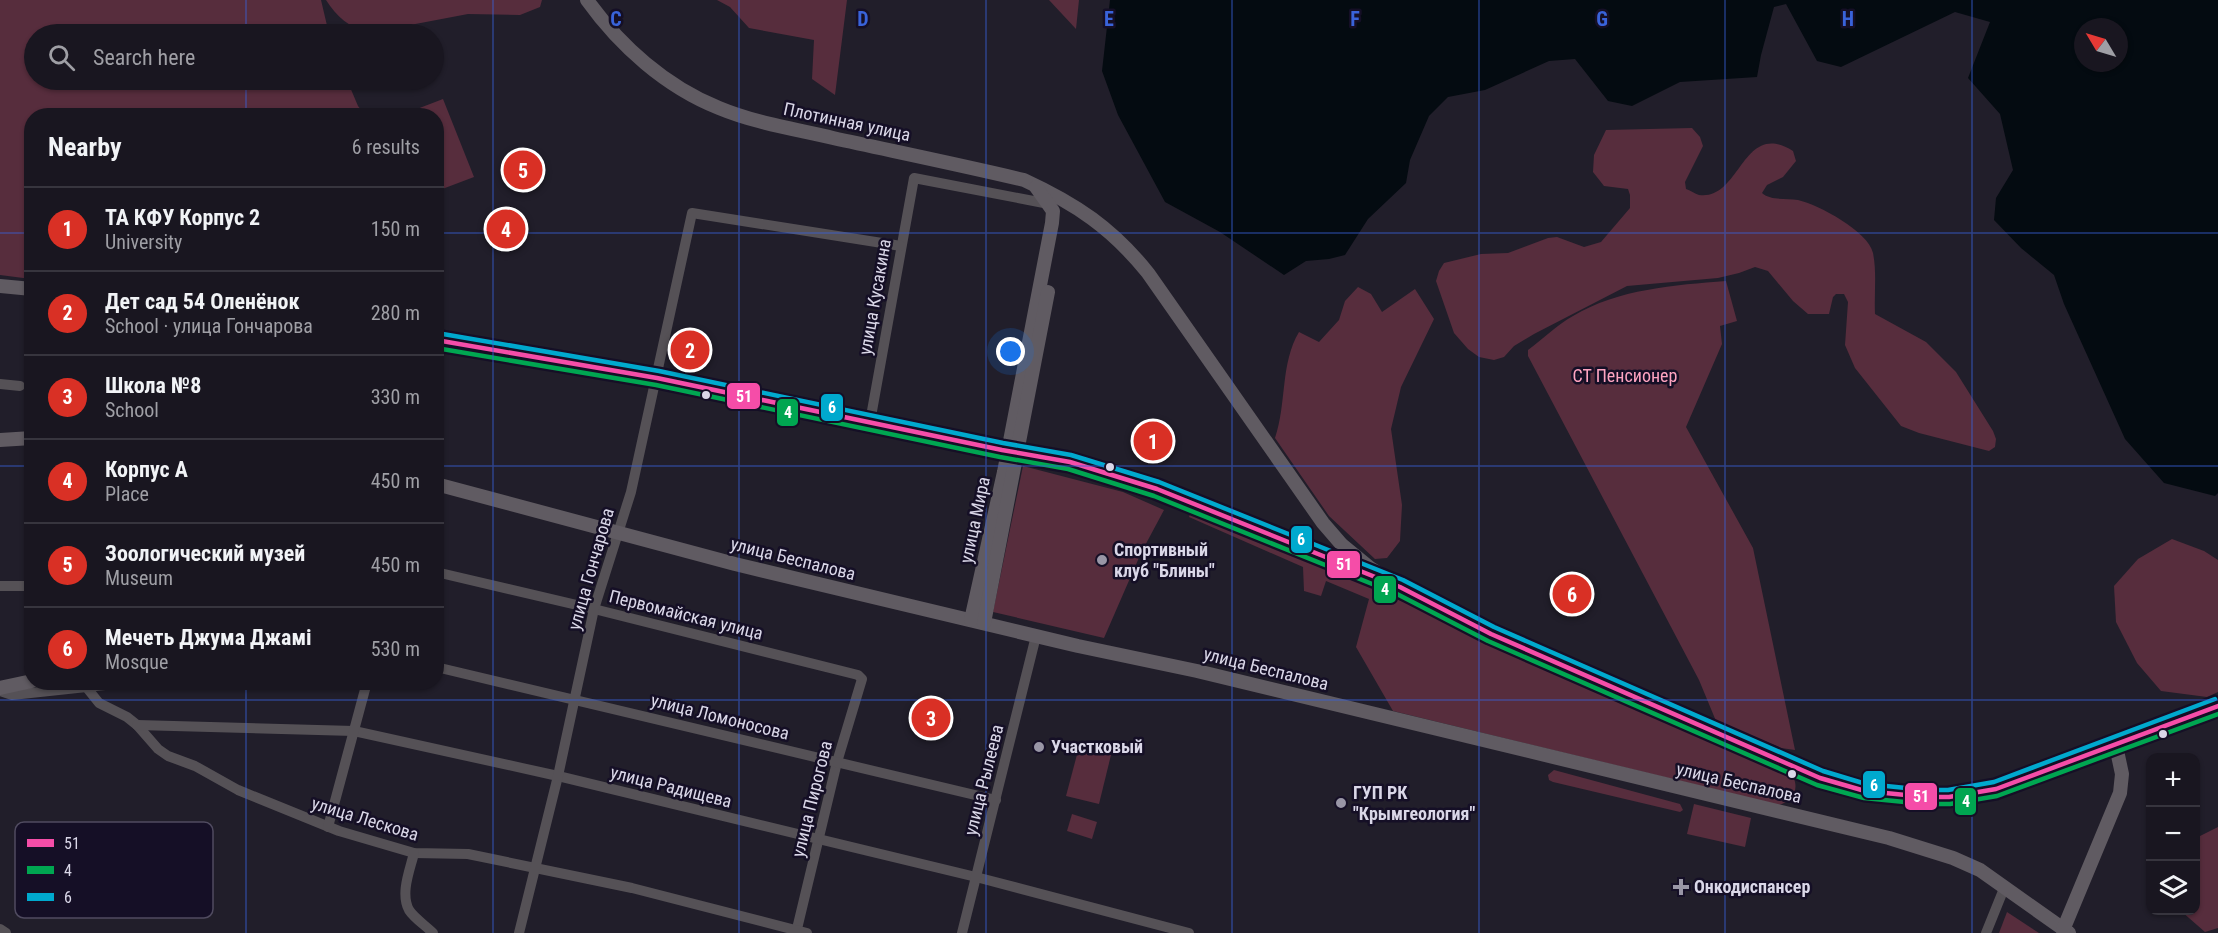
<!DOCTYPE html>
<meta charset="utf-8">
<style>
:root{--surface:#191620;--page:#26232d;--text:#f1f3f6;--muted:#9f9fa5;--line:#37353e;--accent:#d93025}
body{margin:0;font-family:"Roboto Condensed",sans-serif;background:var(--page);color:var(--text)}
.controls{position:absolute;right:18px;bottom:18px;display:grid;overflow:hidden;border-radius:12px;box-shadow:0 2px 4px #0004}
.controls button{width:54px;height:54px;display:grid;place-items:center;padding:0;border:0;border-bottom:2px solid var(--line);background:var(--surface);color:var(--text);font:30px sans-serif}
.compass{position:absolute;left:2074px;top:18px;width:54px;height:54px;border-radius:50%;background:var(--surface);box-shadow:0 2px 4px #0004;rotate:308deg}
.you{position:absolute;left:1011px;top:352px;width:21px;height:21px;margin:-15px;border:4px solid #fff;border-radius:50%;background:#1a73e8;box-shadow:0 0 0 9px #1a73e833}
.badge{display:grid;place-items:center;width:39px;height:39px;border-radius:50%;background:var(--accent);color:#fff;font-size:20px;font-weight:700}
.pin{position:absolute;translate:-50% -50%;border:3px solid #fff;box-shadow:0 2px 6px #0006}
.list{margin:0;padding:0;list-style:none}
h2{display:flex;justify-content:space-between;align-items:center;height:78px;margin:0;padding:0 24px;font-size:26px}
h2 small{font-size:20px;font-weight:400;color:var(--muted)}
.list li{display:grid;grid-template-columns:39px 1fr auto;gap:18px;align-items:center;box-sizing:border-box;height:84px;padding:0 24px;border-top:2px solid var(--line)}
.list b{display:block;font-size:22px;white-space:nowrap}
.list p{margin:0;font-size:20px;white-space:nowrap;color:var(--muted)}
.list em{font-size:20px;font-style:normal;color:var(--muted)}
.icon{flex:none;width:33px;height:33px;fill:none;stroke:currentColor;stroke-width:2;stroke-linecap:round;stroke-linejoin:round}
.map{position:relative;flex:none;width:2218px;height:933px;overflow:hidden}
.search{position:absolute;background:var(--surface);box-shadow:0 2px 4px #0004;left:24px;top:24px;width:420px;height:66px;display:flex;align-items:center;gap:15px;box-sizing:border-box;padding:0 21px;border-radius:33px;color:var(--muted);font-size:22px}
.panel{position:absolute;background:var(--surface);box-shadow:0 2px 4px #0004;left:24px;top:108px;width:420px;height:582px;border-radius:24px}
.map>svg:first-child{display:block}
.green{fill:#572d3d}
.water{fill:#040b11;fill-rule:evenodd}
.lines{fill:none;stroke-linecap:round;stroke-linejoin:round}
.minor{stroke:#555156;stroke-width:10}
.major{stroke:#605b62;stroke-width:14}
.bus-1-casing{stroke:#150f26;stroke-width:9}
.bus-2-casing{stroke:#150f26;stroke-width:9}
.bus-3-casing{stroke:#150f26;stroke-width:9}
.bus-1{stroke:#f54da8;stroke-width:4.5}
.bus-2{stroke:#00a651;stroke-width:4.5}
.bus-3{stroke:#00a9ce;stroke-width:4.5}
.grid{fill:none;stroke:#3963da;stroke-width:1.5;stroke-opacity:0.55}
.bus-dot{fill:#dad7e8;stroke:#150f26;stroke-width:2}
.poi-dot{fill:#9996a6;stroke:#150f26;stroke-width:2}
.labels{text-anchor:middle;stroke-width:5;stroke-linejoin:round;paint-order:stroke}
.street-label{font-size:18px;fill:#dad7e8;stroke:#150f26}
.park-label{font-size:18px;fill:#ffa4c1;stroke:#150f26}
.poi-label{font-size:18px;font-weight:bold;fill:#dad7e8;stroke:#150f26;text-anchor:start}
.key{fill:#150f26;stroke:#504b60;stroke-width:1.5}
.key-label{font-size:16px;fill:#dad7e8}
.grid-label{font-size:20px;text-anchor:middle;font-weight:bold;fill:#3963da;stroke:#150f26;stroke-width:5;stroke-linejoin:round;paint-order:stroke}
.line-badge{stroke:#150f26;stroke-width:2}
.badge-label{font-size:16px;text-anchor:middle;font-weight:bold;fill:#fff}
</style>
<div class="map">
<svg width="2218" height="933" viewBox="0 0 2218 933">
<rect width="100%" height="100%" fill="#211e2a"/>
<g class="green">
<polygon points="0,0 321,0 329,34 34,34 34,80 347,80 358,106 365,115 32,116 31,279 0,275"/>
<path d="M326,0H542L540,7L520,15L468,14L368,33C350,28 336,16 326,0Z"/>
<polygon points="717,0 847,0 835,95 812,79 814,40 749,28 730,7"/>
<polygon points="1049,0 1079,0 1076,29"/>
<polygon points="443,99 474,177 437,191 436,116 404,114"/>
<path d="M1692,128L1700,137L1703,146L1685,182L1686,189C1690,190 1695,194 1699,195C1741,201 1742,119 1793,151L1796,161L1783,177L1767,185L1762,193C1771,201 1786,198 1798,200C1819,205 1868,231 1873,253C1877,273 1874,293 1875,314L1926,342L1956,372L1993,431L1996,439L1995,447L1989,451L1919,433L1901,426L1855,368L1845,345L1848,302L1844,294H1836L1833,297L1829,314H1808L1793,301L1768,271L1755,267L1739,273L1718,278L1627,286L1534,334L1514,346L1504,357L1494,360L1479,357L1468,349L1454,333L1436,281L1439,271L1444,263L1481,254L1508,253L1548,238L1557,237L1584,247L1601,242L1630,208V195L1628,189L1604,186L1593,172L1594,155L1606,130Z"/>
<path d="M1726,281L1737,321L1720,326L1722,344L1686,427L1753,548L1795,750L1781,748L1716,721L1699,680L1528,356V350C1543,339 1557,325 1573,316C1618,289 1675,285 1726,281Z"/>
<path d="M1358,287L1371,294L1382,312L1415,289L1434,319L1401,387L1391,429L1402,505L1400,541L1387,558L1375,559L1329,516L1275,438C1287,403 1280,364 1299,332L1319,342L1339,320L1345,301Z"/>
<polygon points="1023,466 1123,492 1164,510 1141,553 1104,638 993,612"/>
<path d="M1192,509L1751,755L1752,760L1794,779C1799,791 1791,802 1779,805L1393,711L1356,647L1369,599L1326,581L1321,596L1304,591L1303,567L1189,517Z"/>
<polygon points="2172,539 2204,551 2218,560 2218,692 2207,697 2161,691 2137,663 2116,622 2114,586 2138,559"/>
<polygon points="1079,747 1111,755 1099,804 1066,796"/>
<polygon points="1554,770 1680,804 1683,810 1680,812 1553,782 1549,780 1548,775"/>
<polygon points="1694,804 1751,818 1745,847 1687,834"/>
<polygon points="1072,814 1097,822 1092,839 1067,831"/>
<polygon points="2218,827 2218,928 2205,932 2181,911 2196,910 2196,838"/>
<polygon points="2007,912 2039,933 1999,933"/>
</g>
<path class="water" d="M1110,0H2218V493L2215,496L2164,483L2125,439L2064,304L2054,275L2021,248L1994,220L1996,198L2013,170L2000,114L1968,78L1990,22L1955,12L1841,67L1817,61L1786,4L1774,7L1761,55L1757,77L1680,82L1632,106L1608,101L1575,59L1549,61L1485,90L1448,97L1429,116L1410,160L1406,183L1368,219L1345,255L1329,259L1306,261L1284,275L1220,232L1165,202L1118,115L1102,71ZM2083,27H2119V63H2083Z"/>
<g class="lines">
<g class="minor">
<polyline points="0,384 20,386"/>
<polyline points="870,422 914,178 1049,204"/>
<polyline points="436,572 594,609 858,675 862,679 837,762 796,933"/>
<polyline points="0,586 32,586"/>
<polyline points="436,667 996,800"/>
<polyline points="87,688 99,703 127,717 137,725 158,749 168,756 195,766 238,790 339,831 414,853 468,854 632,888 807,933"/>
<polyline points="0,691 12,695 133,682"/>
<polyline points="137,725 354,731 558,776 976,877 1189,933"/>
<polyline points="328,827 367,682"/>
<path d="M414,853C410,870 400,893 409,910C414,918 426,926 433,933"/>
<polyline points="0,929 6,933"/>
<polyline points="519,933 558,776 594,609 631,492 692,213 901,246"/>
<polyline points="962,933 1036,636"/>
<polyline points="1986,933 2005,886"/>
</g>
<g class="major">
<path d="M587,0C620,46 666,87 719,108C755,123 795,129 833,138C897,152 961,165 1024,180C1076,204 1112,228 1148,273L1323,523L1342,545L1370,568L1400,587L1459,618L1491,634L1820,778C1860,793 1908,801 1950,797C1993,793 2033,777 2073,762C2121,744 2170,725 2218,706"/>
<polyline points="0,286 32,289"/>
<polyline points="436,340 657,378 1002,450 1070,462 1157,489 1370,575"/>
<polyline points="0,440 32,438"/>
<polyline points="436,484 735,564 1078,646 1197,671 1889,838 1953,858 1980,870 2069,933"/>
<polyline points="971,620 1004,472 1052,223 1053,211 1036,187"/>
<polyline points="984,623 1048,292"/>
<polyline points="0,688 32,681"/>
<polyline points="2063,930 2120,793 2122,774 2116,746"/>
</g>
<defs>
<polyline id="bus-1" points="436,340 657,378 1002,450 1070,462 1157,489 1400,587 1491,634 1820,778 1865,791 1926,797 1949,797 1996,789 2218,706"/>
<polyline id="bus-2" points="436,348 656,385 1000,457 1068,469 1154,496 1397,594 1488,641 1817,785 1864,798 1925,804 1950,804 1997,796 2218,714"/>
<polyline id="bus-3" points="437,333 659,371 1003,443 1071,455 1159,482 1403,580 1494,627 1823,771 1866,784 1926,790 1948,790 1994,782 2215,699"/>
</defs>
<use href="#bus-1" class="bus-1-casing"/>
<use href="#bus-2" class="bus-2-casing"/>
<use href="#bus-3" class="bus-3-casing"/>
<use href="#bus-1" class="bus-1"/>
<use href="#bus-2" class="bus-2"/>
<use href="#bus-3" class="bus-3"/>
</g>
<path class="grid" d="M246,0V34M493,0V933M739,0V933M986,0V933M1232,0V933M1479,0V933M1725,0V933M1972,0V933M246,80V116M0,233H32M436,233H2218M0,466H32M436,466H2218M246,682V933M0,700H2218"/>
<g class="bus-dot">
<circle cx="706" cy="395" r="5"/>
<circle cx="1110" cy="467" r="5"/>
<circle cx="2163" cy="734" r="5"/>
<circle cx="1792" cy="774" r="5"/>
</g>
<g class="poi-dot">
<circle cx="1102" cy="560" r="6"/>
<circle cx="1039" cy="747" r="6"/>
<circle cx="1341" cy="803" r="6"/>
<path d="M1678 878h6v6h6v6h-6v6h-6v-6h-6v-6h6z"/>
</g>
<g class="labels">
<g class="street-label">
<text transform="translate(847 122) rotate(12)" y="6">Плотинная улица</text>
<text transform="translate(875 297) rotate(-80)" y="6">улица Кусакина</text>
<text transform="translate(975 520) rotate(-78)" y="6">улица Мира</text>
<text transform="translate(793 559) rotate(14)" y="6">улица Беспалова</text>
<text transform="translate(591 569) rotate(-74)" y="6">улица Гончарова</text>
<text transform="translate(686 615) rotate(14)" y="6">Первомайская улица</text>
<text transform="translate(1266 669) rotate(14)" y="6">улица Беспалова</text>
<text transform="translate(720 717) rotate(14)" y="6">улица Ломоносова</text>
<text transform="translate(984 780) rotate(-76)" y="6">улица Рылеева</text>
<text transform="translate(1739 783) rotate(13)" y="6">улица Беспалова</text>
<text transform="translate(671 787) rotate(14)" y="6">улица Радищева</text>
<text transform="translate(812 799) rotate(-76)" y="6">улица Пирогова</text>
<text transform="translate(365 819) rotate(17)" y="6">улица Лескова</text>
</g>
<g class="park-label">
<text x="1625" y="382">СТ Пенсионер</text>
</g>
<g class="poi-label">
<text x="1114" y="556">Спортивный<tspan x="1114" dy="21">клуб "Блины"</tspan></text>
<text x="1051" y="753">Участковый</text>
<text x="1353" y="799">ГУП РК<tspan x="1353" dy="21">"Крымгеология"</tspan></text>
<text x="1694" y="893">Онкодиспансер</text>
</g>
</g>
<rect x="15" y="822" width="198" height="96" rx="9" class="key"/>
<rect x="27" y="839" width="27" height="8" fill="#f54da8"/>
<rect x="27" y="866" width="27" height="8" fill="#00a651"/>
<rect x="27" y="893" width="27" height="8" fill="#00a9ce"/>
<g class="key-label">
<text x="64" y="849">51</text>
<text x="64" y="876">4</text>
<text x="64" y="903">6</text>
</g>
<g class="grid-label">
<text x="616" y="26">C</text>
<text x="863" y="26">D</text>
<text x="1109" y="26">E</text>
<text x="1355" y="26">F</text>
<text x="1602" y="26">G</text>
<text x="1848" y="26">H</text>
</g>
<g class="line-badge">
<rect x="726" y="382" width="35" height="28" rx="6" fill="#f54da8"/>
<rect x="820" y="393" width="24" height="29" rx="6" fill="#00a9ce"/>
<rect x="776" y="398" width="23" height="29" rx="6" fill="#00a651"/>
<rect x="1290" y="525" width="23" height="29" rx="6" fill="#00a9ce"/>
<rect x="1326" y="550" width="35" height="29" rx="6" fill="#f54da8"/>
<rect x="1373" y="575" width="24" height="29" rx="6" fill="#00a651"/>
<rect x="1862" y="770" width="24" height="29" rx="6" fill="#00a9ce"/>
<rect x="1904" y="782" width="34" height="29" rx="6" fill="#f54da8"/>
<rect x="1954" y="787" width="23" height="29" rx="6" fill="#00a651"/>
</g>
<g class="badge-label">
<text x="744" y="402">51</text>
<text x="832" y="413">6</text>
<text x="788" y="418">4</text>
<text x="1301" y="545">6</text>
<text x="1344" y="570">51</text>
<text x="1385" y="595">4</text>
<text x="1874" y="791">6</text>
<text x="1921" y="802">51</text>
<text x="1966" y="807">4</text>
</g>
</svg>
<div class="controls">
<button>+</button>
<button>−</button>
<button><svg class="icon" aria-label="layers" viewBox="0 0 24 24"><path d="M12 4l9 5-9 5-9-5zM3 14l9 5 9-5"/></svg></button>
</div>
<svg class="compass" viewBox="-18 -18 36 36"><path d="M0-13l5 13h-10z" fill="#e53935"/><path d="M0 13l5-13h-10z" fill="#9f9fa5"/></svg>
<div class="you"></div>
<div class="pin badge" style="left:1153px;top:441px">1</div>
<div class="pin badge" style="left:690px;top:350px">2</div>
<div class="pin badge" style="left:931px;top:718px">3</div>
<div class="pin badge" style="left:506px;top:229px">4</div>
<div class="pin badge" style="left:523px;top:170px">5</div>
<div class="pin badge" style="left:1572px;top:594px">6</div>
<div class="search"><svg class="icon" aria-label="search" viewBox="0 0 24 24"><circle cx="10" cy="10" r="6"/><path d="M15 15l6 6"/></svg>Search here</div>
<section class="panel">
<h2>Nearby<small>6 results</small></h2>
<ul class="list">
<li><span class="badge">1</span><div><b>ТА КФУ Корпус 2</b><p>University</p></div><em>150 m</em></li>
<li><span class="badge">2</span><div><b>Дет сад 54 Оленёнок</b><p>School · улица Гончарова</p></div><em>280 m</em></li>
<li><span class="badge">3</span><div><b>Школа №8</b><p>School</p></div><em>330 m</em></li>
<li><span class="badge">4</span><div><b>Корпус А</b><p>Place</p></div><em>450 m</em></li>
<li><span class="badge">5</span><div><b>Зоологический музей</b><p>Museum</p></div><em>450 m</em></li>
<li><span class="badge">6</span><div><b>Мечеть Джума Джамі</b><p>Mosque</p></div><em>530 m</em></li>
</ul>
</section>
</div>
